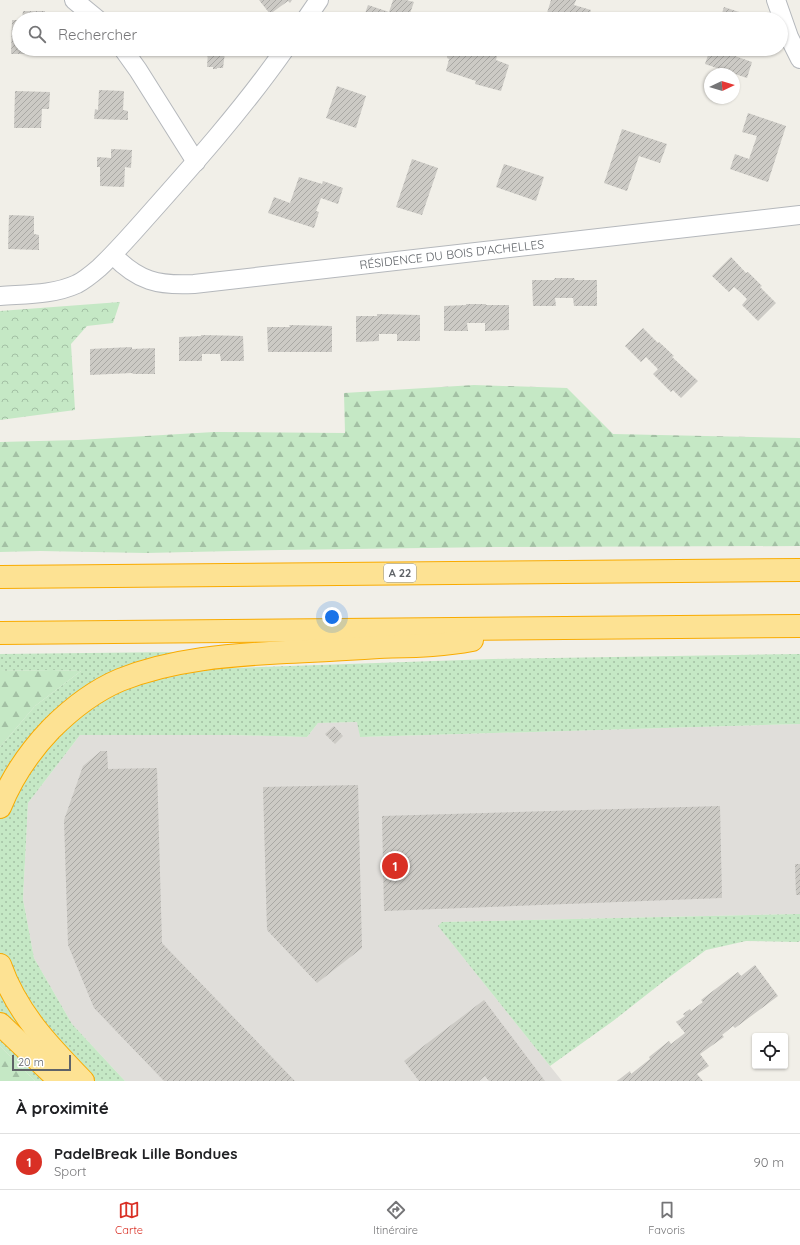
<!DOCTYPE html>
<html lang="fr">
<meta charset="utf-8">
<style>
:root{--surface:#fff;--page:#f2f2f2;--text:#202124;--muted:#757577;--line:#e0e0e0;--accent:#d93025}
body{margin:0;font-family:Quicksand,sans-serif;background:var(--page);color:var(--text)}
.controls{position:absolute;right:12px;bottom:12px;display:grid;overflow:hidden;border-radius:4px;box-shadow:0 1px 3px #0004}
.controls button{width:36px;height:36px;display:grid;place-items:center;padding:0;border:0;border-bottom:1px solid var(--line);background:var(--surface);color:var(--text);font:20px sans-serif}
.compass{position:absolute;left:704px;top:68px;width:36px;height:36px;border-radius:50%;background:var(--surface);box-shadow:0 1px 3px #0004;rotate:86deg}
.scale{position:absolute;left:12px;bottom:10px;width:59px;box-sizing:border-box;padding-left:4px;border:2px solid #5f6368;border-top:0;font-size:11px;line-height:14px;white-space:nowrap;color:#5f6368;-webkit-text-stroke:3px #fff;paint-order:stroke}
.you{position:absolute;left:332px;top:617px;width:14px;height:14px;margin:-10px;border:3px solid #fff;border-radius:50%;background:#1a73e8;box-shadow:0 0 0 6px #1a73e833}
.badge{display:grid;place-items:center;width:26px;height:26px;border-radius:50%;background:var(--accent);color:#fff;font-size:13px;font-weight:700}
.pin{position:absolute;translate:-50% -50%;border:2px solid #fff;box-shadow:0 1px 4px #0006}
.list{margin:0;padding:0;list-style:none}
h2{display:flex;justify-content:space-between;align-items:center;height:52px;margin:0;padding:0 16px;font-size:17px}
h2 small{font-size:13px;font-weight:400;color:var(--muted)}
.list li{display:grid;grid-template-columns:26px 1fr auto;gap:12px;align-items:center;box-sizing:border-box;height:56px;padding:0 16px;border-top:1px solid var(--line)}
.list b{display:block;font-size:15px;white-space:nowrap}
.list p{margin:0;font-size:13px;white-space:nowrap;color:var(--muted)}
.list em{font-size:13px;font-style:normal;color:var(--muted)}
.icon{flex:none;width:22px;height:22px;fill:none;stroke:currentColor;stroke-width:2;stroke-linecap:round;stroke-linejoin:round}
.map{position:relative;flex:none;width:800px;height:1081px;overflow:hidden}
.search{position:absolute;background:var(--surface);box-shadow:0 1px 3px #0004;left:12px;right:12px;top:12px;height:44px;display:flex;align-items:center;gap:10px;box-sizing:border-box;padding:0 14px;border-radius:22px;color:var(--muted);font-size:15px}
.sheet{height:108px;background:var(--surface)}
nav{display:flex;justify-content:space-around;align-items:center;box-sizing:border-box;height:56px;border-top:1px solid var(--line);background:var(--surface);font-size:11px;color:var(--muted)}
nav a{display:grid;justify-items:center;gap:2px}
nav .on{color:var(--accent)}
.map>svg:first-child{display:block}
.industrial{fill:#e0deda}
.grass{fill:url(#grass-dots)}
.forest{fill:url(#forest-firs)}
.park{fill:url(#park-crowns)}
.building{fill:url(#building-hatch)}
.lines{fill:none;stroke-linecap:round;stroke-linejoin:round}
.minor-casing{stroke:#b5b8bc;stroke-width:20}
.motorway-casing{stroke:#f9ab00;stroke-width:24}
.minor{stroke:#fff;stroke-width:18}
.motorway{stroke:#fde293;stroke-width:22}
.labels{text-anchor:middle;stroke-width:4;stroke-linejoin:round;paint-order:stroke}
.shield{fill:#fff;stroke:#8f9295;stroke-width:1}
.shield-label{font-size:11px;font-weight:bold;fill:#5f6368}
.street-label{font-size:12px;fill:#5f6368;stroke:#fff}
</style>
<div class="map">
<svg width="800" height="1081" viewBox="0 0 800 1081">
<defs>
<pattern id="grass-dots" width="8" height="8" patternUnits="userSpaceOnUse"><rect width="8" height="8" fill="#c5e8c5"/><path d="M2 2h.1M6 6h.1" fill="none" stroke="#a3c0a4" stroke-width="1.8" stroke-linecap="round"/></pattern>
<pattern id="forest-firs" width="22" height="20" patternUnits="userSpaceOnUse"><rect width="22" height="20" fill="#c5e8c5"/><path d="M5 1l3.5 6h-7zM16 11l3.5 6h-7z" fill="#a3c0a4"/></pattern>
<pattern id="park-crowns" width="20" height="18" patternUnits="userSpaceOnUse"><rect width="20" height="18" fill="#c5e8c5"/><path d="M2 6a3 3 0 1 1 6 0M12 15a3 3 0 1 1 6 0" fill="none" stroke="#a3c0a4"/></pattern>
<pattern id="building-hatch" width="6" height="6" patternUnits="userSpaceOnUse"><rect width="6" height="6" fill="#cccac5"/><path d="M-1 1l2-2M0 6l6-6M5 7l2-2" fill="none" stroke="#a9a8a4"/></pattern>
</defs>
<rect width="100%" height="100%" fill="#f1efe8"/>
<polygon class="industrial" points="358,722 360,737 800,724 800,914 442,922 439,927 562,1081 125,1081 72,1024 34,958 23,899 28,803 80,735 230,735 307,737 318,723"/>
<g class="grass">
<polygon points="177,652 233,668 492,659 800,654 800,724 360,737 357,722 318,723 307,737 230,735 80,735 28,803 23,899 34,958 72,1024 125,1081 35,1081 0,1046 0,747 35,706 81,671 52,670 0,671 0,654"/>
<polygon points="800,914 800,941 798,942 746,941 706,950 664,981 613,1021 550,1066 438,926 442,922"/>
</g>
<g class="forest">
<polygon points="474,385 567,388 613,434 800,438 800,546 496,547 281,550 146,553 40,551 0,552 0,442 78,440 214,432 345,433 344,393"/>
<polygon points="52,670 81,671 35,706 0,747 0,671"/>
<polygon points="0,1046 35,1081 0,1081"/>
</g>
<polygon class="park" points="120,302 113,323 87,326 71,344 75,410 0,420 0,311"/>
<g class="building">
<polygon points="259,0 292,0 290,3 288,1 270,14"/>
<polygon points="393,0 406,0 414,2 408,19 363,19 368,5 389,12"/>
<polygon points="551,0 576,0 574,5 591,10 588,19 565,19 547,13"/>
<polygon points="724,7 748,15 747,19 720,19"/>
<polygon points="23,11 45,11 45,19 22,19"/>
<polygon points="219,13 240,15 240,19 219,19"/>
<polygon points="12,20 19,20 19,49 39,49 38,54 11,54"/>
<polygon points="217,49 238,49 237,53 225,52 223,68 217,68 217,69 213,69 213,67 207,67 208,51 217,51"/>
<polygon points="450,49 488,49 498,52 496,60 509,65 501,91 475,84 476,81 446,71 449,59 447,58"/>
<polygon points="710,49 737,49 735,56 752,62 747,78 705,64"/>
<polygon points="337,86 366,96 356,128 326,118"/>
<polygon points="99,90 124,91 123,110 128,111 128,120 94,119 95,109 98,110"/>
<polygon points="15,91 50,92 49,109 42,109 41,128 14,128"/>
<polygon points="748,113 786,126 768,182 730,169 735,154 749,159 757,136 742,132"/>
<polygon points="622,129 667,144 660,163 639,156 627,191 604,183"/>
<polygon points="111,149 132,150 131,168 125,167 124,187 100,186 100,167 97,167 97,157 111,158"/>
<polygon points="412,159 438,168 422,215 396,207"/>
<polygon points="504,164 544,177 536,201 496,187"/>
<polygon points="299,177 322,184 323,181 343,188 338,204 321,198 316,211 319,212 314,228 268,213 274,197 290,203"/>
<polygon points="9,215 34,216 34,234 39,235 39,250 8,249"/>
<polygon points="731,257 746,273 748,272 762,286 760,287 776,303 758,321 742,305 747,299 741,293 734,287 729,292 712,276"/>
<polygon points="555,278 574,278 575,280 597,280 597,306 574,306 573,298 555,298 556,306 533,306 532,280 554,280"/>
<polygon points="466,304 486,304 486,305 509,305 509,330 485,331 485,323 467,323 468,331 444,331 444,306 466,305"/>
<polygon points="377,314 420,315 420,341 397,341 397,334 379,334 379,341 356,342 356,316 377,316"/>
<polygon points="289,325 332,326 332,352 268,352 267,327 290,327"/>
<polygon points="643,328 658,343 659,342 674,356 672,357 698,381 681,398 673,390 671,392 653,374 658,369 646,357 641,362 625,346"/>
<polygon points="201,335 243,336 244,361 221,361 220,354 202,354 202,361 179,361 179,337 201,336"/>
<polygon points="132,347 132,349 155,348 155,374 133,374 132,373 90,375 90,349"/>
<polygon points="334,726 343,736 335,744 325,734"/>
<polygon points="101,751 107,751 108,769 157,768 162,943 295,1081 164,1081 94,1008 68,945 64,820 83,766"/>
<polygon points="358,785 362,948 317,983 267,930 263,787"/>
<polygon points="720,806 722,898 384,911 382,816"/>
<polygon points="795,864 800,864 800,895 796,895"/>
<polygon points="755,965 778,996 735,1028 733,1026 722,1035 724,1037 700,1054 709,1066 697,1074 703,1081 617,1081 630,1071 631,1074 650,1059 649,1057 669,1041 671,1044 685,1033 676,1022 685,1016 683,1014 690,1009 691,1011 703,1002 701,1000 738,972 741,976"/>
<polygon points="484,1000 545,1081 489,1081 485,1076 479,1081 419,1081 404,1061"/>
</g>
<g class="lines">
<defs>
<g id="minor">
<polyline points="74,0 97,19"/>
<polyline points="776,0 789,37 800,59"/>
<polyline points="306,19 319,0"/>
<polyline points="123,49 138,70 196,162"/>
<path id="s1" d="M113,255C138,281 158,286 194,284L800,215"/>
<path d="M0,296C26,294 53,295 77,284C85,280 92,274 99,268C115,253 130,236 145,219C194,164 243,109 285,49"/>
</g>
<g id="motorway">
<polyline points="0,577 800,570"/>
<polyline points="0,633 800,626"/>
<path d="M0,807C12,777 29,752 51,729C71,709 94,691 120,680C172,659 230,655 286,652C317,651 348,649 379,647C411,646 441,646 472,640"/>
<path d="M0,965C17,1013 48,1045 83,1081"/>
<polyline points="0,1024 60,1081"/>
</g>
</defs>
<use href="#minor" class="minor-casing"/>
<use href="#motorway" class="motorway-casing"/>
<use href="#minor" class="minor"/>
<use href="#motorway" class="motorway"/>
</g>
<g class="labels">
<rect class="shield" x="384" y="564" width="32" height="18" rx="3"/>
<g class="shield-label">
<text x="400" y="577">A 22</text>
</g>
<g class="street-label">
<text dy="4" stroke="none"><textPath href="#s1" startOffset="349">RÉSIDENCE DU BOIS D'ACHELLES</textPath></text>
</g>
</g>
</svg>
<div class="controls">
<button><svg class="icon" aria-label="locate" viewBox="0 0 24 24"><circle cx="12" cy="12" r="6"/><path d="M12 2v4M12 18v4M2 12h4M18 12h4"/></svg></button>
</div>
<svg class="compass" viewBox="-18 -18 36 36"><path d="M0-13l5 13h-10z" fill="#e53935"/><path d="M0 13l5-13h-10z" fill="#757577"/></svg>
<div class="scale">20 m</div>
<div class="you"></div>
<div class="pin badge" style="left:395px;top:866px">1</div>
<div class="search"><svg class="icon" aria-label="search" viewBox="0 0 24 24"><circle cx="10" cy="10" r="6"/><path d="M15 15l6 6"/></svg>Rechercher</div>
</div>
<section class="sheet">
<h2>À proximité<small></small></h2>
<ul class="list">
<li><span class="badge">1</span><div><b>PadelBreak Lille Bondues</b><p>Sport</p></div><em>90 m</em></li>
</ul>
</section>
<nav>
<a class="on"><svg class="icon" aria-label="map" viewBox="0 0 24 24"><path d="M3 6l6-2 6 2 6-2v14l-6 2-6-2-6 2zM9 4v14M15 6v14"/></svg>Carte</a>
<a><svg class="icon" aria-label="directions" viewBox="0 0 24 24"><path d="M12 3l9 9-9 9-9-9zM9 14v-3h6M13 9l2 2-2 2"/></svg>Itinéraire</a>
<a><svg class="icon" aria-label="saved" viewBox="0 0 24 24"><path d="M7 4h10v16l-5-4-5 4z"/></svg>Favoris</a>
</nav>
